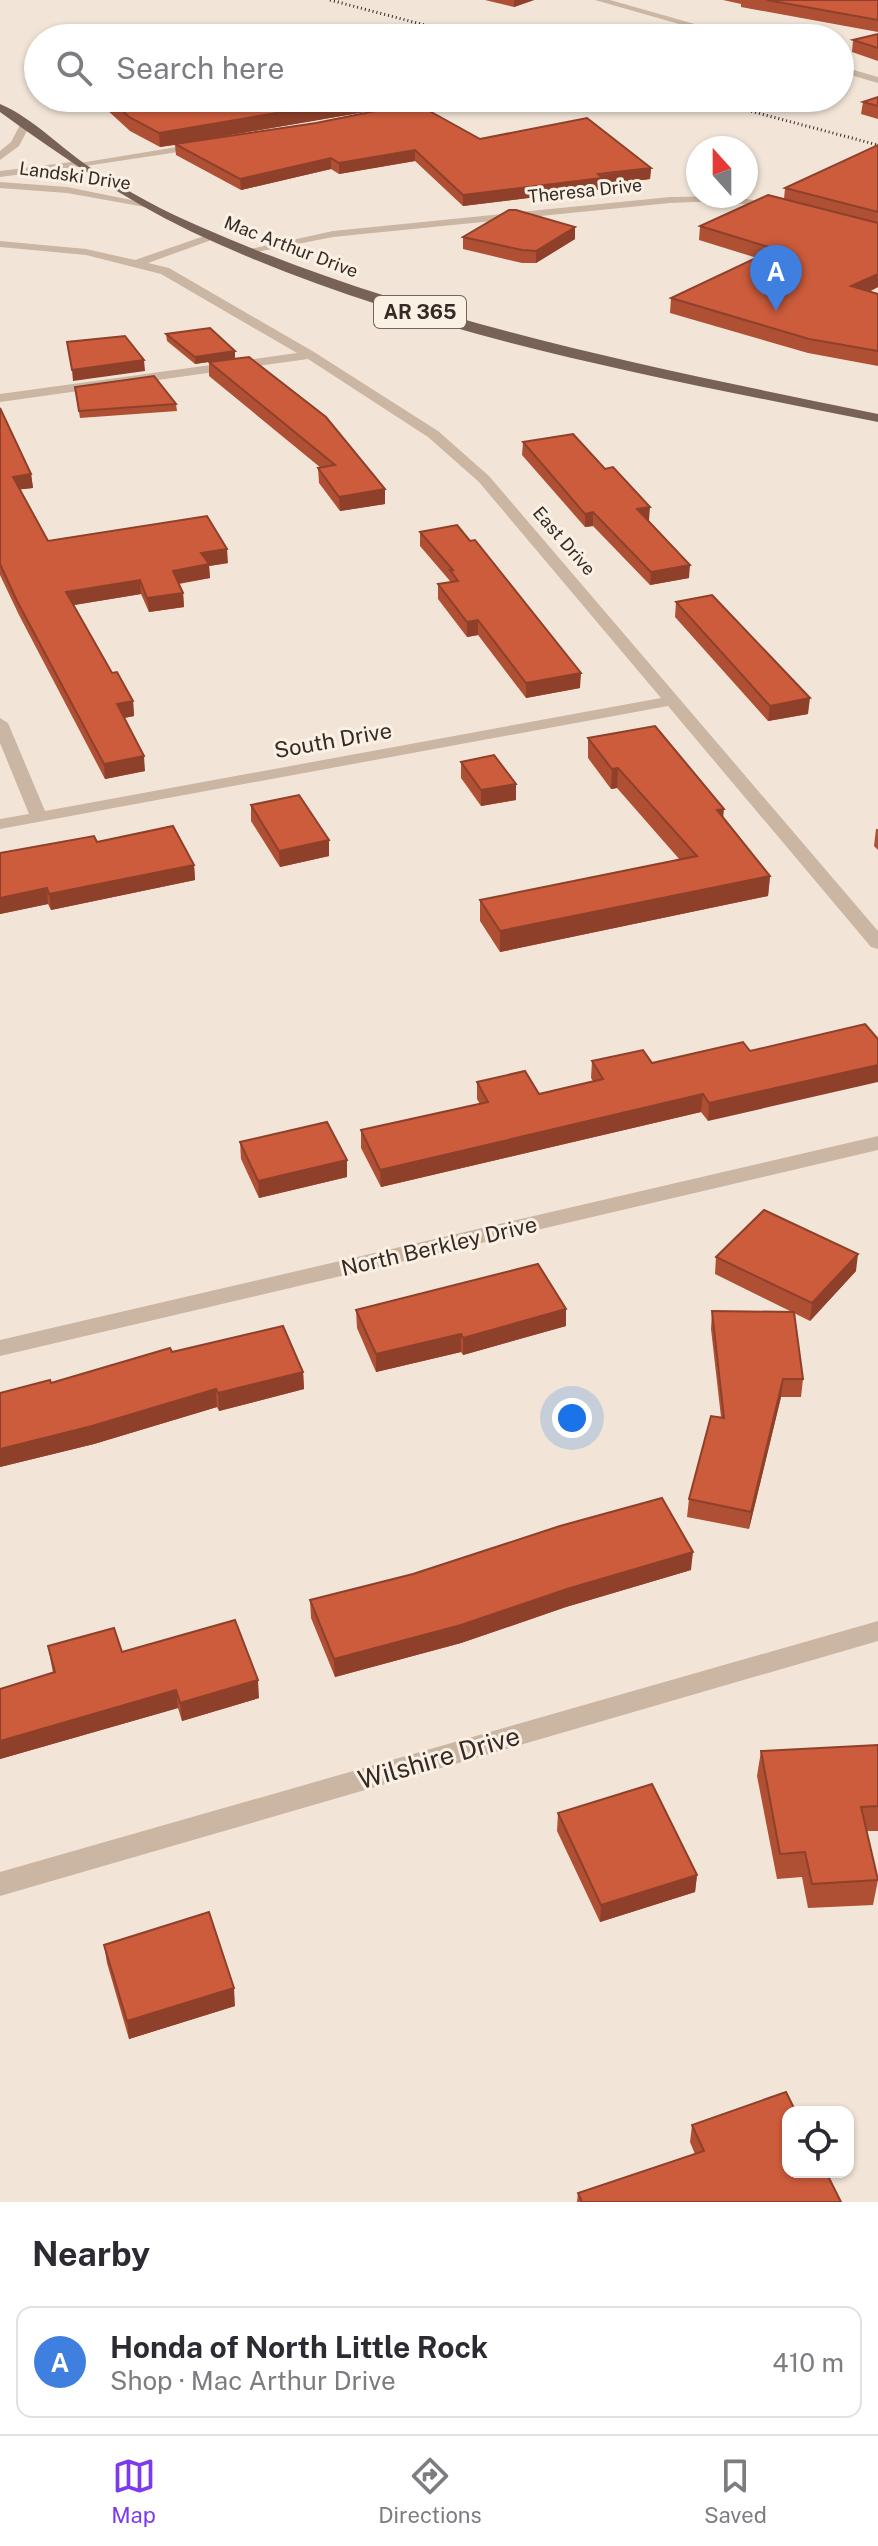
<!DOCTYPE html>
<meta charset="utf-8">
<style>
:root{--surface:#fff;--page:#f7f7f7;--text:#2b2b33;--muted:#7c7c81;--line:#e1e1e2;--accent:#7c3aed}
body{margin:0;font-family:"Public Sans",sans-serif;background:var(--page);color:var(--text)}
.controls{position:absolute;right:24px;bottom:24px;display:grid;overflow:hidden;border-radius:16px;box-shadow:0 2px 6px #0004}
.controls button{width:72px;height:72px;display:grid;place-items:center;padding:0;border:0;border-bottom:2px solid var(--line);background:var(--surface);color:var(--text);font:40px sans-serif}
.compass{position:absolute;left:686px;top:136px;width:72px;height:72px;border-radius:50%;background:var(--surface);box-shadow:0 2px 6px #0004;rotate:339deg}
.you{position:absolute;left:572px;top:1418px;width:28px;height:28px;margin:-20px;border:6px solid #fff;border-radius:50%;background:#1a73e8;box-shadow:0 0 0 12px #1a73e833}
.badge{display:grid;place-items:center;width:52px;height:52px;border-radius:50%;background:var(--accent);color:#fff;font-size:26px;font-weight:700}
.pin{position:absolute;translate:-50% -66px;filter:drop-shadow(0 2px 4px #0008)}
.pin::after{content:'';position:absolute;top:42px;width:28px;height:24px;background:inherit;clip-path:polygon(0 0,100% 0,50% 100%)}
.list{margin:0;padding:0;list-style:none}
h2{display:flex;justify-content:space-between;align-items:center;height:104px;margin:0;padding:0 32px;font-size:34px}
h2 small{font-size:26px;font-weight:400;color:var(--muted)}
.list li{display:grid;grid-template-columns:52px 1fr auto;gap:24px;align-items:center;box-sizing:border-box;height:112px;margin:0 16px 16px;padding:0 16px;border:2px solid var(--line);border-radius:16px}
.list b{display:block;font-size:30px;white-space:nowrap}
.list p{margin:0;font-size:26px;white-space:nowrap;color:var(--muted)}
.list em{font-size:26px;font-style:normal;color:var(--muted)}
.icon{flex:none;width:44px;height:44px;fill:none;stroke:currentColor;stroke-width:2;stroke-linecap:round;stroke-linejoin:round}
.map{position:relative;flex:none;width:878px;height:2202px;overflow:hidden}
.search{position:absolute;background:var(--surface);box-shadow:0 2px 6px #0004;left:24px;right:24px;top:24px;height:88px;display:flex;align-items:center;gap:20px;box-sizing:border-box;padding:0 28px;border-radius:44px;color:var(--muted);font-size:30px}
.sheet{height:232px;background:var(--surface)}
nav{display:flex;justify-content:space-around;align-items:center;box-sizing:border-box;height:112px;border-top:2px solid var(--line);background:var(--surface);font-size:22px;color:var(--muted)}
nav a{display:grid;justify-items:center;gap:4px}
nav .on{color:var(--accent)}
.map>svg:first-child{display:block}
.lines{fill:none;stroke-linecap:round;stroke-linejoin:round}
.minor{fill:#cbb5a3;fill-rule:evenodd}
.tertiary{fill:#cbb5a3;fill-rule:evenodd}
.primary{fill:#786156;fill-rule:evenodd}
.rail{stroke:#362a26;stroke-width:3;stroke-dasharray:1 3;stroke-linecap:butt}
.wall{fill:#af4f34}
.shaded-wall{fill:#8f402a}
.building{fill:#cc5c3c;stroke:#8f402a;stroke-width:2}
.labels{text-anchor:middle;stroke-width:6;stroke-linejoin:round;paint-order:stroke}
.far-street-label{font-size:18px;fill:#362a26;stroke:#faf0e4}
.shield{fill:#faf0e4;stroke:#71655f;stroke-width:2}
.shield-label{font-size:20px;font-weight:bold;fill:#362a26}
.street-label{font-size:22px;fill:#362a26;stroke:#faf0e4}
.near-street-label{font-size:26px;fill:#362a26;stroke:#faf0e4}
</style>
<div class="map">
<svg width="878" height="2202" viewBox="0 0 878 2202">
<rect width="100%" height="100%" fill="#f2e5d8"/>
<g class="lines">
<g class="minor">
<polygon points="710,26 713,31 692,38 678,38"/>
<polygon points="458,98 477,98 398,117 393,114"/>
<polygon points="201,143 205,144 205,148 79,167 74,164"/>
<polygon points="730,196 787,206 781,209 720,201 670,203 333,237 247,254 241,251 333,231 670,197"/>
<polygon points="213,233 217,234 217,238 148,263 169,268 314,352 438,431 489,476 878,931 878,949 871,947 668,706 0,829 0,819 29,814 0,743 0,718 8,723 45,811 661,698 479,482 428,437 308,359 0,402 0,394 297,353 161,274 86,255 0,247 0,241 86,249 135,260"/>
<polygon points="878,1136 878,1150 0,1356 0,1340"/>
<polygon points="878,1621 878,1641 0,1896 0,1872"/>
</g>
<g class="tertiary">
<polygon points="595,0 610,0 744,38 728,38"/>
<polygon points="840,66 878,77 878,83 840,72"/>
<polygon points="20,125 29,127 19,146 0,160 0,151 11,142"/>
<polygon points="79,161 83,162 83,166 0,177 0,171"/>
<polygon points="0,182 67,187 151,204 145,207 67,193 0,188"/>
</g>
<path class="primary" d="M0,104C32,117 64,151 94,170C127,191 165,212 201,227C418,322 648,367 878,414V422C646,375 405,333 190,231C122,198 61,156 0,112Z"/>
<g class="rail">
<polyline points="330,0 474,38"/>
<polyline points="701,98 878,145"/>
</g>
</g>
<g class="wall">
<polygon points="485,0 534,0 514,7"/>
<polygon points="723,0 878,0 878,32 741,7 741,4"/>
<polygon points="878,34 878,61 852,52 853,40"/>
<polygon points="878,97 878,119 861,114 863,102"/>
<polygon points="94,98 400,98 400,106 184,143 480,139 651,168 650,179 602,185 602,189 463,206 415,161 339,174 331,169 241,190 176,155 175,145 160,147 130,131"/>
<polygon points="878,145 878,287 869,292 878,294 878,366 808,353 670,313 671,298 757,258 699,240 700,226 784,199 785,188"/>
<polygon points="575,227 575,239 536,263 522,263 463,249 463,237"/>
<polygon points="166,334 235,351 235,358 195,364 167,341"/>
<polygon points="209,362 385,504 340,511 319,483 318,468 321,468 209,376"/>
<polygon points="75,387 176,404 177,411 80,418"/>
<polygon points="0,408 31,474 33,488 20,489 48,541 228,563 209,566 210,578 179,584 183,593 184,607 149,612 141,594 74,605 112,673 133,701 134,716 124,718 145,771 105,779 19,615 0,575"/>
<polygon points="523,442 649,520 648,521 689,578 650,585 593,526 585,527 522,455"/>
<polygon points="420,532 580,688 526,698 478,635 467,637 438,599 438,584 450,582 450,581 420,546"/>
<polygon points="676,602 808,714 768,721 675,617"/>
<polygon points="588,738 723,818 770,876 768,896 500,952 480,921 480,900 680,860 617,788 611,789 588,758"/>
<polygon points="461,762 516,800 481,806 461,778"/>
<polygon points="251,805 329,856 280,867 251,821"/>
<polygon points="876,829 878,829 878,850 874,846"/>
<polygon points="97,842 194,865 195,880 51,910 48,904 0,914 0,853"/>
<polygon points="743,1042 708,1121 701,1112 381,1187 361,1148 361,1130 480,1104 477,1099 477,1082 539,1094 593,1081 591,1078 592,1061 652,1063"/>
<polygon points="240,1142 347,1177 259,1198 241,1159"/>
<polygon points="716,1257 856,1271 810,1321 794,1313 803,1379 801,1397 781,1397 749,1529 687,1517 689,1499 721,1417 711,1329 712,1311 792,1312 715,1274"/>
<polygon points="566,1309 566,1326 463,1355 461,1352 376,1372 357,1328 356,1310"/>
<polygon points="172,1352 303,1372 304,1389 219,1411 217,1407 94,1444 0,1467 0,1393 51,1383"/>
<polygon points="691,1570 566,1607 461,1643 335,1677 311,1618 310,1600"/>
<polygon points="48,1646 122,1652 259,1698 182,1721 178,1708 0,1759 0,1689 53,1673"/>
<polygon points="878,1745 878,1831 867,1831 878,1880 873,1905 808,1908 802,1877 777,1879 757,1776 761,1751"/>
<polygon points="558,1813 697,1875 695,1892 600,1922 557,1831"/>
<polygon points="104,1945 235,2006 129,2039 107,1963"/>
<polygon points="692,2125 841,2202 577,2202 578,2193 695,2154 690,2142"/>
</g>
<g class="shaded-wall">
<polygon points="514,0 534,0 514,7"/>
<polygon points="365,98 400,98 400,106 160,147 159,133"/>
<polygon points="415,150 415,161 339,174 339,163"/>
<polygon points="331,158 331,169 241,190 240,179"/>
<polygon points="651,168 650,179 602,185 602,189 463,206 463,195"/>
<polygon points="575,227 575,239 536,263 536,251"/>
<polygon points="878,274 878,287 850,301 851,286"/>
<polygon points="235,351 235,358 195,364 195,357"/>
<polygon points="144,360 145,371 73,381 72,370"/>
<polygon points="31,474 33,488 15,490 13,477"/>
<polygon points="385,489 385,504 340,511 339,497"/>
<polygon points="650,507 649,520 637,522 637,509"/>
<polygon points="593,512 593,526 585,527 585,514"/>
<polygon points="227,549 228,563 209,566 210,578 174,584 173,571 201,553"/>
<polygon points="690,565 689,578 650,585 651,572"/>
<polygon points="140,580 141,594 68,606 66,592"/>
<polygon points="183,593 184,607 149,612 147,598"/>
<polygon points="478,620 478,635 467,637 467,622"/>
<polygon points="581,673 580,688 526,698 526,683"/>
<polygon points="810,698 808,714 768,721 770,706"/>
<polygon points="133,701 134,716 119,719 117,704"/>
<polygon points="144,756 145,771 105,779 104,764"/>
<polygon points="618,768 617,788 611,789 612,769"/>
<polygon points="516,784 516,800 481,806 481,790"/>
<polygon points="724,809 722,829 717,810"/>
<polygon points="329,840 329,856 280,867 279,851"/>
<polygon points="194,865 195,880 51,910 49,894"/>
<polygon points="770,876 768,896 500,952 500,931"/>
<polygon points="47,888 48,904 0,914 0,898"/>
<polygon points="878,1065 878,1082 708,1121 709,1103"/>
<polygon points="703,1094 701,1112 381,1187 380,1170"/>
<polygon points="347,1160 347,1177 259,1198 258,1181"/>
<polygon points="858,1254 856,1271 810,1321 812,1303"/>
<polygon points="566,1309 566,1326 463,1355 463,1338"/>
<polygon points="461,1334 461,1352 376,1372 376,1354"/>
<polygon points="303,1372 304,1389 219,1411 218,1393"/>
<polygon points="783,1379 781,1397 749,1529 751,1512"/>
<polygon points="216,1389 217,1407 94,1444 0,1467 0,1449"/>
<polygon points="693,1552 691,1570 566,1607 461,1643 335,1677 334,1659"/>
<polygon points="258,1680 259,1698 182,1721 180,1703"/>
<polygon points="176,1690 178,1708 0,1759 0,1741"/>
<polygon points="697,1875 695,1892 600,1922 601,1905"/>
<polygon points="234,1988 235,2006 129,2039 127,2021"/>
</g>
<g class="building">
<polygon points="767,0 878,0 878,20"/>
<polygon points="878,34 878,48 853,40"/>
<polygon points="878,97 878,106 863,102"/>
<polygon points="108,98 365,98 159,133 129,117"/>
<polygon points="415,103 480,139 587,118 651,168 598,174 602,178 463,195 415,150 339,163 331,158 240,179 175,144 316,123"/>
<polygon points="878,145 878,212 785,188"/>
<polygon points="768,195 878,223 878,274 851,286 878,294 878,351 809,339 671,298 775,249 700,226"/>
<polygon points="509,210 516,210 575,227 536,251 522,250 463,237"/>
<polygon points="210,328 235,351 195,357 166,334"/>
<polygon points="125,336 144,360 72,370 67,342"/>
<polygon points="249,357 326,417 385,489 339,497 318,468 335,465 209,362"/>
<polygon points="154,376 176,404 79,411 75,387"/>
<polygon points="0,408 31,474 13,477 48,541 207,516 227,549 201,553 209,564 173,571 183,593 147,598 140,580 66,592 112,673 117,672 133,701 117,704 144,756 104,764 17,601 0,564"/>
<polygon points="573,434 605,469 613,467 650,507 637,509 690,565 651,572 593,512 585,514 523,442"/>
<polygon points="457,525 470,541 475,540 581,673 526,683 478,620 467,622 438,584 458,581 450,570 453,570 420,532"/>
<polygon points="712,595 810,698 770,706 676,602"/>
<polygon points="655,726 724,809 717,810 770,876 500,931 480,900 697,856 618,768 612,769 588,738"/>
<polygon points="494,755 516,784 481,790 461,762"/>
<polygon points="299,795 329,840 279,851 251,805"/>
<polygon points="173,826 194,865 49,894 47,888 0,898 0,853 94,836 97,842"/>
<polygon points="865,1024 878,1039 878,1065 709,1103 703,1094 380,1170 361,1130 488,1102 477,1082 525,1071 539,1094 603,1079 592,1061 643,1050 652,1063 743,1042 750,1051"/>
<polygon points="327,1122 347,1160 258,1181 240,1142"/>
<polygon points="764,1210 858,1254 812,1303 716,1257"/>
<polygon points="538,1264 566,1309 463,1338 461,1334 376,1354 356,1310"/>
<polygon points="712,1311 794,1312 803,1379 783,1379 751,1512 689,1499 711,1416 724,1418"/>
<polygon points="283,1326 303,1372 218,1393 216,1389 92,1426 0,1449 0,1393 50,1380 51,1383 170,1348 172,1352"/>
<polygon points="662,1498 693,1552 567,1589 461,1625 334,1659 310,1600 413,1574 560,1526"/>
<polygon points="235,1620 258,1680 180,1703 176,1690 0,1741 0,1689 55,1672 48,1646 114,1628 122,1652"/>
<polygon points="878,1745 878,1806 861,1807 878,1880 812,1884 805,1852 780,1854 761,1751"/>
<polygon points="652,1784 697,1875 601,1905 558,1813"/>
<polygon points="209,1912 234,1988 127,2021 104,1945"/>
<polygon points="786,2092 796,2112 788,2112 788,2172 826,2172 841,2202 582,2202 578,2193 704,2151 692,2125"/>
</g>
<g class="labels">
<g class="far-street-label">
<text transform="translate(75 176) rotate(8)" y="6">Landski Drive</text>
<text transform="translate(585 191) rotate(-6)" y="6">Theresa Drive</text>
<text transform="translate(291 247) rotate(21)" y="6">Mac Arthur Drive</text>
<text transform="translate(564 541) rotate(49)" y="6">East Drive</text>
</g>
<rect class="shield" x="374" y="296" width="92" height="32" rx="6"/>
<g class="shield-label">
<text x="420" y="319">AR 365</text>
</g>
<g class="street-label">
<text transform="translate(333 740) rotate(-10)" y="8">South Drive</text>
<text transform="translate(439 1246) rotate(-13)" y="8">North Berkley Drive</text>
</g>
<g class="near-street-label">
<text transform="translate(439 1758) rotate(-16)" y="9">Wilshire Drive</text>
</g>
</g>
</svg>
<div class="controls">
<button><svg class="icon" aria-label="locate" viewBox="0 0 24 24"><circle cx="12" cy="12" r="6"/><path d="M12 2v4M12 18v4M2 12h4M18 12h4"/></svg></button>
</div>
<svg class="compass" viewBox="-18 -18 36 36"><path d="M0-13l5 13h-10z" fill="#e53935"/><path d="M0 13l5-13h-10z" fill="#7c7c81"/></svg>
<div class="you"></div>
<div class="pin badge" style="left:776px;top:311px;background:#3f7fe0">A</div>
<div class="search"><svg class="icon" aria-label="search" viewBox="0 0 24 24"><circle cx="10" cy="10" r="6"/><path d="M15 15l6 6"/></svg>Search here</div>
</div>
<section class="sheet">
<h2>Nearby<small></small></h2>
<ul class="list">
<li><span class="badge" style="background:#3f7fe0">A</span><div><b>Honda of North Little Rock</b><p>Shop · Mac Arthur Drive</p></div><em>410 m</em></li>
</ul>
</section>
<nav>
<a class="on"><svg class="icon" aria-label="map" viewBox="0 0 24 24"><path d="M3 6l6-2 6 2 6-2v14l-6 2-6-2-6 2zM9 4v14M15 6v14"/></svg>Map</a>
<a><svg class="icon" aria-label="directions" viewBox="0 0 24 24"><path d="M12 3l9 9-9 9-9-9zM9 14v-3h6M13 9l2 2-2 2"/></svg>Directions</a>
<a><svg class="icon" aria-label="saved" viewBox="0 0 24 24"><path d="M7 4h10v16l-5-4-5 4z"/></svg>Saved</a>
</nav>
